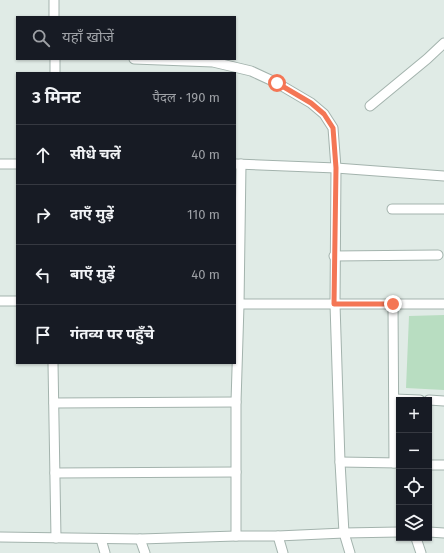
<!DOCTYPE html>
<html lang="hi">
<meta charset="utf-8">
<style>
:root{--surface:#171b24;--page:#242831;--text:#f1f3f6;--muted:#9ea1a6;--line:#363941}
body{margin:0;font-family:"Fira Sans","Noto Sans Devanagari",sans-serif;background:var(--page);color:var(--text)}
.controls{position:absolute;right:12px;bottom:12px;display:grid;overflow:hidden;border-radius:0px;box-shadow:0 1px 3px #0004}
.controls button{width:36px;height:36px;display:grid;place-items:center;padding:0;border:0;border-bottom:1px solid var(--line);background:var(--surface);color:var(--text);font:20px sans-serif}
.stop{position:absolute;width:12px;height:12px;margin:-9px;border:3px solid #f47655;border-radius:50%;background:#fff}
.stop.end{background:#f47655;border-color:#fff;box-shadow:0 1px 4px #0008}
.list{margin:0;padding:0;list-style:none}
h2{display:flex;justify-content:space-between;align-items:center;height:52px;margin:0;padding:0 16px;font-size:17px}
h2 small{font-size:13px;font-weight:400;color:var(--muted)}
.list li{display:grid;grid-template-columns:26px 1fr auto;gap:12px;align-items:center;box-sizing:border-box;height:60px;padding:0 16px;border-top:1px solid var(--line)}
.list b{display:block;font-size:15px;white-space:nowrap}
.list em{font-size:13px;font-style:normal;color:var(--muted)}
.icon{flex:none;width:22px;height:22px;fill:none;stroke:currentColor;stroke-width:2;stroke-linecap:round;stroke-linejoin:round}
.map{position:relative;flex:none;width:444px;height:553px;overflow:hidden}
.search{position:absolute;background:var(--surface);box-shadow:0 1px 3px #0004;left:16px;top:16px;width:220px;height:44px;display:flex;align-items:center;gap:10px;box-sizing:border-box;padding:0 14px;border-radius:0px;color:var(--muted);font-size:15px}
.panel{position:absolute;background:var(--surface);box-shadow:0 1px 3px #0004;left:16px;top:72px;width:220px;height:292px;border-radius:0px}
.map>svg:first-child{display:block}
.park{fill:#b8ddc1}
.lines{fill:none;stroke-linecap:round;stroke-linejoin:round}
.street-casing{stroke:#a3b3ad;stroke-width:11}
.street{stroke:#fff;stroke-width:9}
.route{stroke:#f47655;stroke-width:5}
</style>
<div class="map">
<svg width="444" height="553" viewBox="0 0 444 553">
<rect width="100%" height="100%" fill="#e0ebe6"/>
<polygon class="park" points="444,315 444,390 406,388 409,316"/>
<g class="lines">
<defs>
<g id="street">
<polyline points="54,0 54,17"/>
<polyline points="55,59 55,73"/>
<polyline points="134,59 213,62 251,71 277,83 311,103 324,114 333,128 336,168 335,304 340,462 344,533 350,553"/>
<polyline points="370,106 427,59 444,43"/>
<polyline points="0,164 17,164"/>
<polyline points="236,164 336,168 444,176"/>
<polyline points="392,209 444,209"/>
<polyline points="334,256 438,255"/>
<polyline points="0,301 17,301"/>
<polyline points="235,304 444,304"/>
<polyline points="393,304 394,463"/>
<polyline points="53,363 56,538"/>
<polyline points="394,399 420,400"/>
<polyline points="429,400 444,401"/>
<polyline points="54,403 236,402"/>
<polyline points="340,462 399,463"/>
<polyline points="429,465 444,465"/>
<polyline points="55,473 236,472"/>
<polyline points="429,532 444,533"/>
<polyline points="236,536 236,402 239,305 241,164"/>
<polyline points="278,536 283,553"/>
<polyline points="0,537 140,539 236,536 278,536 344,533 399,532"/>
<polyline points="416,538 421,553"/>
<polyline points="101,539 105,553"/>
<polyline points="140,539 145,553"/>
</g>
</defs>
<use href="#street" class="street-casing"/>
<use href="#street" class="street"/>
</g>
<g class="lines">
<polyline class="route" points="277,83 311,103 324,114 333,128 336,168 334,304 393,304"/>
</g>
</svg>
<div class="controls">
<button>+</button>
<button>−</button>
<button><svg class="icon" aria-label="locate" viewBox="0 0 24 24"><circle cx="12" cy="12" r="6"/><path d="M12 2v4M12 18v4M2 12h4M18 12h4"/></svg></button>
<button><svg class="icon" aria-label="layers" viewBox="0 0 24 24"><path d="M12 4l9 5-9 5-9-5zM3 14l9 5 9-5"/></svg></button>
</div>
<div class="stop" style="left:277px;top:83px"></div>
<div class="stop end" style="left:393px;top:304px"></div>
<div class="search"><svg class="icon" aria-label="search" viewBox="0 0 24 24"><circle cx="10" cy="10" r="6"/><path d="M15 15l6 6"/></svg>यहाँ खोजें</div>
<section class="panel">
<h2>3 मिनट<small>पैदल · 190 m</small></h2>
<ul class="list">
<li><svg class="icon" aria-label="ahead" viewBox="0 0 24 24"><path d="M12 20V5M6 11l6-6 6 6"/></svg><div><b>सीधे चलें</b></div><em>40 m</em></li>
<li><svg class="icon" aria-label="right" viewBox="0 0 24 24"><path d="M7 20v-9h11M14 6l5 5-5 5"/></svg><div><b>दाएँ मुड़ें</b></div><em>110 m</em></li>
<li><svg class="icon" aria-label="left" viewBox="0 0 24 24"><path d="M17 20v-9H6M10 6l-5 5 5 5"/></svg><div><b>बाएँ मुड़ें</b></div><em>40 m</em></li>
<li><svg class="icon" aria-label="arrive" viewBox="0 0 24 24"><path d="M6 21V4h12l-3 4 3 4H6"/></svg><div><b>गंतव्य पर पहुँचे</b></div></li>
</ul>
</section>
</div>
